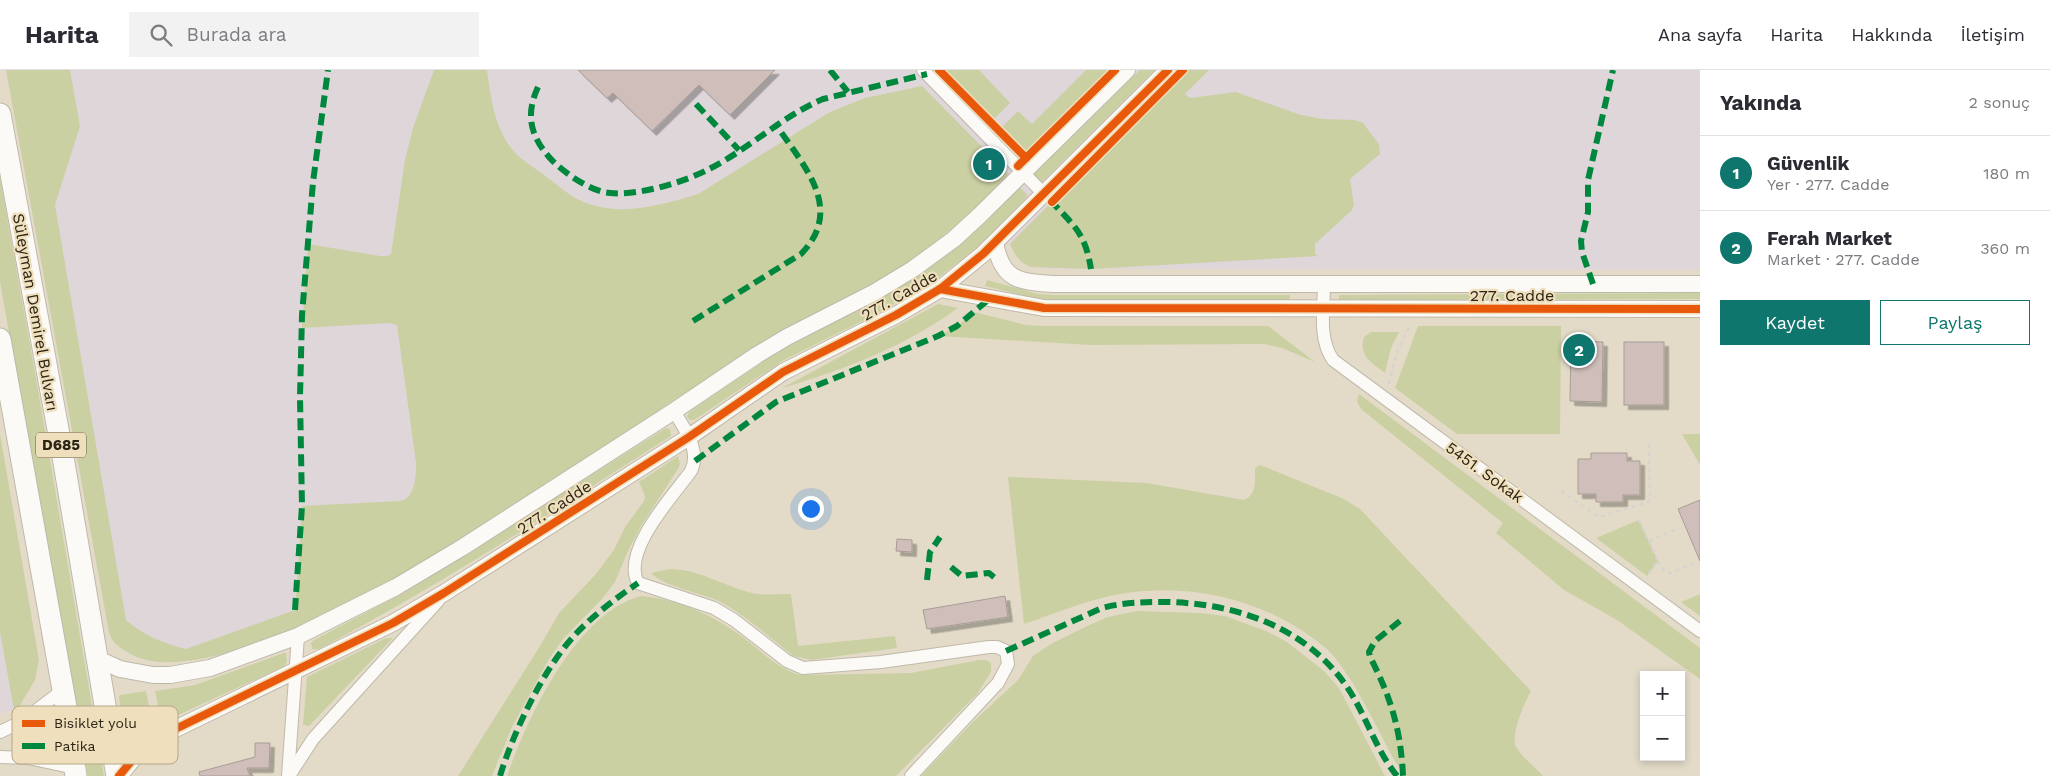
<!DOCTYPE html>
<html lang="tr">
<meta charset="utf-8">
<style>
:root{--surface:#fff;--page:#f2f2f3;--text:#2b2b33;--muted:#7c7c81;--line:#e1e1e2;--accent:#0f766e}
body{margin:0;font-family:"Work Sans",sans-serif;background:var(--page);color:var(--text)}
.controls{position:absolute;right:15px;bottom:15px;display:grid;overflow:hidden;border-radius:0px;box-shadow:0 2px 8px #0003}
.controls button{width:45px;height:45px;display:grid;place-items:center;padding:0;border:0;border-bottom:1px solid var(--line);background:var(--surface);color:var(--text);font:25px sans-serif}
.you{position:absolute;left:810px;top:438px;width:18px;height:18px;margin:-12px;border:4px solid #fff;border-radius:50%;background:#1a73e8;box-shadow:0 0 0 8px #1a73e833}
.badge{display:grid;place-items:center;width:32px;height:32px;border-radius:50%;background:var(--accent);color:#fff;font-size:16px;font-weight:700}
.pin{position:absolute;translate:-50% -50%;border:2px solid #fff;box-shadow:0 1px 5px #0006}
.list{margin:0;padding:0;list-style:none}
h2{display:flex;justify-content:space-between;align-items:center;height:65px;margin:0;padding:0 20px;font-size:21px}
h2 small{font-size:16px;font-weight:400;color:var(--muted)}
.list li{display:grid;grid-template-columns:32px 1fr auto;gap:15px;align-items:center;box-sizing:border-box;height:75px;padding:0 20px;border-top:1px solid var(--line)}
.list b{display:block;font-size:19px;white-space:nowrap}
.list p{margin:0;font-size:16px;white-space:nowrap;color:var(--muted)}
.list em{font-size:16px;font-style:normal;color:var(--muted)}
.actions{display:flex;gap:10px;padding:15px 20px}
.actions a{flex:1;padding:11px 0;border:1px solid var(--accent);border-radius:0px;text-align:center;font-size:18px;color:var(--accent)}
.actions .main{background:var(--accent);color:#fff}
.icon{flex:none;width:28px;height:28px;fill:none;stroke:currentColor;stroke-width:2;stroke-linecap:round;stroke-linejoin:round}
.map{position:relative;flex:none;width:1700px;height:706px;overflow:hidden}
header{display:flex;align-items:center;gap:30px;box-sizing:border-box;height:70px;padding:0 25px;background:var(--surface);border-bottom:1px solid var(--line)}
header strong{font-size:24px}
nav{display:flex;gap:28px;margin-inline-start:auto;font-size:18px}
.search{width:350px;height:45px;background:var(--page);display:flex;align-items:center;gap:12px;box-sizing:border-box;padding:0 18px;border-radius:0px;color:var(--muted);font-size:19px}
main{display:flex}
aside{flex:1;background:var(--surface)}
.map>svg:first-child{display:block}
.education{fill:#dfd6d9}
.green{fill:#cbd0a3}
.building{fill:#cfbeb9;stroke:#a89d97;filter:url(#shadow)}
.lines{fill:none;stroke-linecap:round;stroke-linejoin:round}
.minor-casing{stroke:#bfb9aa;stroke-width:14}
.tertiary-casing{stroke:#bfb9aa;stroke-width:18}
.trunk-casing{stroke:#bfb9aa;stroke-width:23}
.path{stroke:#d6d4ce;stroke-width:2.5;stroke-dasharray:4 4;stroke-linecap:butt}
.minor{stroke:#fbfaf7;stroke-width:12}
.tertiary{stroke:#fbfaf7;stroke-width:16}
.trunk{stroke:#fbfaf7;stroke-width:21}
.quiet{stroke:#00873e;stroke-width:6;stroke-dasharray:12 6;stroke-linecap:butt}
.cycleway-casing{stroke:#efdfbc;stroke-width:11}
.cycleway{stroke:#e8590c;stroke-width:8}
.labels{text-anchor:middle;stroke-width:4.5;stroke-linejoin:round;paint-order:stroke}
.shield{fill:#efdfbc;stroke:#665d48;stroke-width:1}
.shield-label{font-size:15px;font-weight:bold;fill:#2b2517}
.street-label{font-size:16px;fill:#2b2517;stroke:#efdfbc}
.key{fill:#efdfbc;stroke:#b4a78a;stroke-width:1}
.key-label{font-size:14px;fill:#2b2517}
</style>
<header>
<strong>Harita</strong>
<div class="search"><svg class="icon" aria-label="search" viewBox="0 0 24 24"><circle cx="10" cy="10" r="6"/><path d="M15 15l6 6"/></svg>Burada ara</div>
<nav><a>Ana sayfa</a><a>Harita</a><a>Hakkında</a><a>İletişim</a></nav>
</header>
<main>
<div class="map">
<svg width="1700" height="706" viewBox="0 0 1700 706">
<defs>
<filter id="shadow"><feDropShadow dx="4.5" dy="4.5" stdDeviation="0" flood-color="#0004"/></filter>
</defs>
<rect width="100%" height="100%" fill="#e3dbc8"/>
<g class="education">
<polygon points="6,0 1700,0 1700,200 1047,199 1024,194 1014,183 1004,164 973,141 941,169 883,209 782,260 431,489 225,584 182,592 153,592 133,586 123,580 114,573 109,562"/>
<polygon points="0,562 14,640 0,644"/>
</g>
<g class="green">
<path d="M6,0H70L80,56L55,135L126,550C141,564 165,574 186,579L295,540L302,436L400,431C415,429 416,406 416,393L397,255L390,253L302,258L308,174L380,186H387L391,184L405,90L413,58L434,0H487C491,30 495,62 517,85C526,93 538,100 548,108C557,114 566,123 575,128C615,149 658,136 698,124L830,42L865,28L922,16L991,86L981,95L987,102L997,93L1009,105L973,141L919,186L883,209L782,260L431,489C371,523 194,623 129,583C120,578 112,573 109,562Z"/>
<polygon points="939,0 979,0 1010,33 991,52"/>
<polygon points="1086,0 1115,0 1026,88 999,60 1018,41 1032,54"/>
<polygon points="1140,0 1155,0 1041,113 1035,107 1035,103"/>
<path d="M1183,0H1209L1185,24L1190,28L1236,22L1301,45L1323,49L1355,50L1363,53L1379,74L1380,84L1350,109L1354,135L1352,140L1315,174V184L1319,186L1091,199L1031,197C1019,193 1015,185 1010,174Z"/>
<polygon points="0,108 37,314 104,706 88,706 0,212"/>
<polygon points="1019,118 1022,119 1027,125 1026,128 978,177 931,213 878,243 784,290 694,350 690,350 687,347 689,342 776,283 892,221 923,203 968,168"/>
<polygon points="987,210 1038,224 1054,225 1290,225 1290,231 1053,231 1038,229 985,216"/>
<polygon points="1700,223 1700,229 1339,230 1339,225"/>
<path d="M938,234L958,238C904,277 846,299 782,318Z"/>
<polygon points="974,242 1026,255 1042,256 1268,256 1315,292 1282,278 1265,274 1090,275 938,266 957,256"/>
<polygon points="1418,256 1561,256 1560,364 1457,364 1395,318"/>
<path d="M1371,262H1399L1391,278L1385,303C1372,293 1358,286 1364,267Z"/>
<polygon points="1359,324 1700,578 1700,609 1617,550 1564,520 1496,463 1503,453 1361,339 1357,332"/>
<path d="M666,358L670,359L671,366C555,440 441,515 319,579H312L311,573L314,570L409,520Z"/>
<polygon points="0,364 39,590 35,610 17,640 14,640 0,562"/>
<polygon points="1682,364 1700,364 1700,395"/>
<polygon points="678,386 680,394 678,399 641,456 628,481 615,512 602,529 563,569 549,589 512,657 492,706 458,706 540,576 559,543 595,505 614,480 625,457 644,431 645,426 639,412"/>
<path d="M1260,395L1344,429L1360,439L1531,621C1525,632 1510,665 1516,677C1522,687 1535,697 1543,706H1407C1394,694 1387,676 1379,661C1366,636 1353,611 1336,589C1328,578 1313,568 1301,560C1250,527 1187,514 1126,523C1091,528 1057,543 1024,554L1008,407L1147,413L1244,430C1257,425 1255,410 1255,398Z"/>
<polygon points="1639,450 1658,491 1647,506 1596,468"/>
<path d="M670,499C697,499 723,515 748,522C762,526 777,524 791,524L798,576L895,566L897,578L811,590L794,586C769,568 746,545 719,531C703,524 661,515 651,503Z"/>
<polygon points="1700,524 1700,546 1681,532"/>
<path d="M641,526C678,529 715,546 744,568C762,582 777,598 799,605L911,603L979,590H986L991,593V602L977,624L896,706H507C528,647 576,543 641,526Z"/>
<polygon points="1136,541 1200,543 1225,546 1266,561 1287,572 1324,601 1339,618 1385,706 921,706 974,651 1018,610 1033,586 1051,574 1085,557 1108,547"/>
<polygon points="386,568 393,568 309,656 303,655 307,607"/>
<polygon points="284,583 286,583 287,591 285,596 165,651 161,649 155,621 195,615"/>
<polygon points="146,621 153,657 129,664 124,661 119,627 120,625"/>
</g>
<g class="building">
<polygon points="578,0 775,0 730,45 699,15 652,61 613,23 607,28"/>
<polygon points="1571,271 1603,272 1602,332 1570,331"/>
<rect x="1624" y="272" width="40" height="63"/>
<polygon points="1591,383 1627,383 1627,391 1640,391 1640,425 1623,425 1623,432 1596,432 1596,424 1578,424 1578,389 1591,389"/>
<polygon points="1700,430 1700,491 1678,439"/>
<polygon points="897,469 912,470 912,482 896,481"/>
<polygon points="1005,526 1008,547 927,559 923,540"/>
<polygon points="255,673 270,673 269,698 247,698 250,706 200,706 199,702 255,687"/>
</g>
<g class="lines">
<defs>
<g id="minor">
<polyline points="923,0 1044,124"/>
<path d="M1324,214C1324,238 1318,269 1333,290L1700,561"/>
<path d="M674,341C685,360 701,380 691,401C673,426 621,481 638,513L714,538L734,550L787,591L803,598L881,592L989,577H997L1006,581L1008,594L998,613L911,706"/>
<polyline points="0,662 21,652 63,620"/>
<polyline points="0,687 28,688 75,698"/>
<polyline points="288,706 298,566"/>
<polyline points="289,706 313,669 438,531"/>
</g>
<g id="tertiary">
<path d="M995,173C1002,210 1018,212 1053,214H1700"/>
<polyline points="940,219 1044,238 1700,239"/>
<polyline points="98,589 120,599 153,605 170,605 210,598 298,566 396,517 463,477 674,341 757,285 787,267 875,222 913,199 954,169 980,145 1127,0"/>
<polyline points="119,706 138,683 161,666 393,553 444,523 689,367 783,302 896,245 940,219 983,184 1168,0"/>
</g>
<g id="trunk">
<polyline points="0,44 62,381 117,706"/>
<polyline points="0,269 65,631 76,706"/>
</g>
</defs>
<use href="#minor" class="minor-casing"/>
<use href="#tertiary" class="tertiary-casing"/>
<use href="#trunk" class="trunk-casing"/>
<g class="path">
<polyline points="1389,314 1397,281 1410,256"/>
<polyline points="1561,421 1599,447 1648,432 1650,427 1649,373"/>
<polyline points="1639,450 1658,491 1647,506"/>
<polyline points="1649,471 1679,458"/>
<polyline points="1658,491 1665,502 1670,503 1695,493"/>
</g>
<use href="#minor" class="minor"/>
<use href="#tertiary" class="tertiary"/>
<use href="#trunk" class="trunk"/>
<g class="quiet">
<polyline points="830,0 848,22"/>
<path d="M538,17C526,43 529,64 549,87C561,101 591,122 610,123C638,126 685,112 709,99C749,79 781,47 823,29L927,4"/>
<polyline points="696,34 739,80"/>
<path d="M1050,130C1074,156 1085,162 1091,199"/>
<polyline points="1593,214 1582,182 1581,171 1588,142 1588,110 1613,0"/>
<path d="M693,251L801,184C845,139 804,96 776,55"/>
<polyline points="695,391 776,332 938,266 957,256 988,230"/>
<polyline points="951,497 962,506 989,503 995,508"/>
<polyline points="927,510 930,482 940,467"/>
<polyline points="295,540 302,436 300,327 302,245 313,112 328,0"/>
<path d="M1400,551L1375,571L1369,582L1370,587C1391,627 1401,661 1403,706"/>
<path d="M1006,581L1102,538C1125,532 1146,532 1169,532C1237,534 1304,557 1345,614C1365,642 1375,679 1397,706"/>
<path d="M500,706C513,663 543,600 573,567C592,546 615,529 638,513"/>
</g>
<defs>
<g id="cycleway">
<polyline points="939,0 1026,88"/>
<polyline points="1018,96 1115,0"/>
<polyline points="1052,132 1183,0"/>
<polyline points="940,219 1044,238 1700,239"/>
<polyline points="119,706 138,683 161,666 393,553 444,523 689,367 783,302 896,245 940,219 983,184 1168,0"/>
</g>
</defs>
<use href="#cycleway" class="cycleway-casing"/>
<use href="#cycleway" class="cycleway"/>
</g>
<g class="labels">
<rect class="shield" x="36" y="362.5" width="50" height="25" rx="4"/>
<g class="shield-label">
<text x="61" y="380">D685</text>
</g>
<g class="street-label">
<text transform="translate(899 225) rotate(-30)" y="6">277. Cadde</text>
<text x="1512" y="231">277. Cadde</text>
<text transform="translate(36 242) rotate(80)" y="6">Süleyman Demirel Bulvarı</text>
<text transform="translate(1485 402) rotate(36)" y="6">5451. Sokak</text>
<text transform="translate(554 437) rotate(-33)" y="6">277. Cadde</text>
</g>
</g>
<rect x="12" y="636" width="166" height="58" rx="8" class="key"/>
<rect x="22" y="650" width="23" height="7" fill="#e8590c"/>
<rect x="22" y="673" width="23" height="6" fill="#00873e"/>
<g class="key-label">
<text x="54" y="658">Bisiklet yolu</text>
<text x="54" y="681">Patika</text>
</g>
</svg>
<div class="controls">
<button>+</button>
<button>−</button>
</div>
<div class="you"></div>
<div class="pin badge" style="left:989px;top:94px">1</div>
<div class="pin badge" style="left:1579px;top:280px">2</div>
</div>
<aside>
<h2>Yakında<small>2 sonuç</small></h2>
<ul class="list">
<li><span class="badge">1</span><div><b>Güvenlik</b><p>Yer · 277. Cadde</p></div><em>180 m</em></li>
<li><span class="badge">2</span><div><b>Ferah Market</b><p>Market · 277. Cadde</p></div><em>360 m</em></li>
</ul>
<div class="actions"><a class="main">Kaydet</a><a>Paylaş</a></div>
</aside>
</main>
